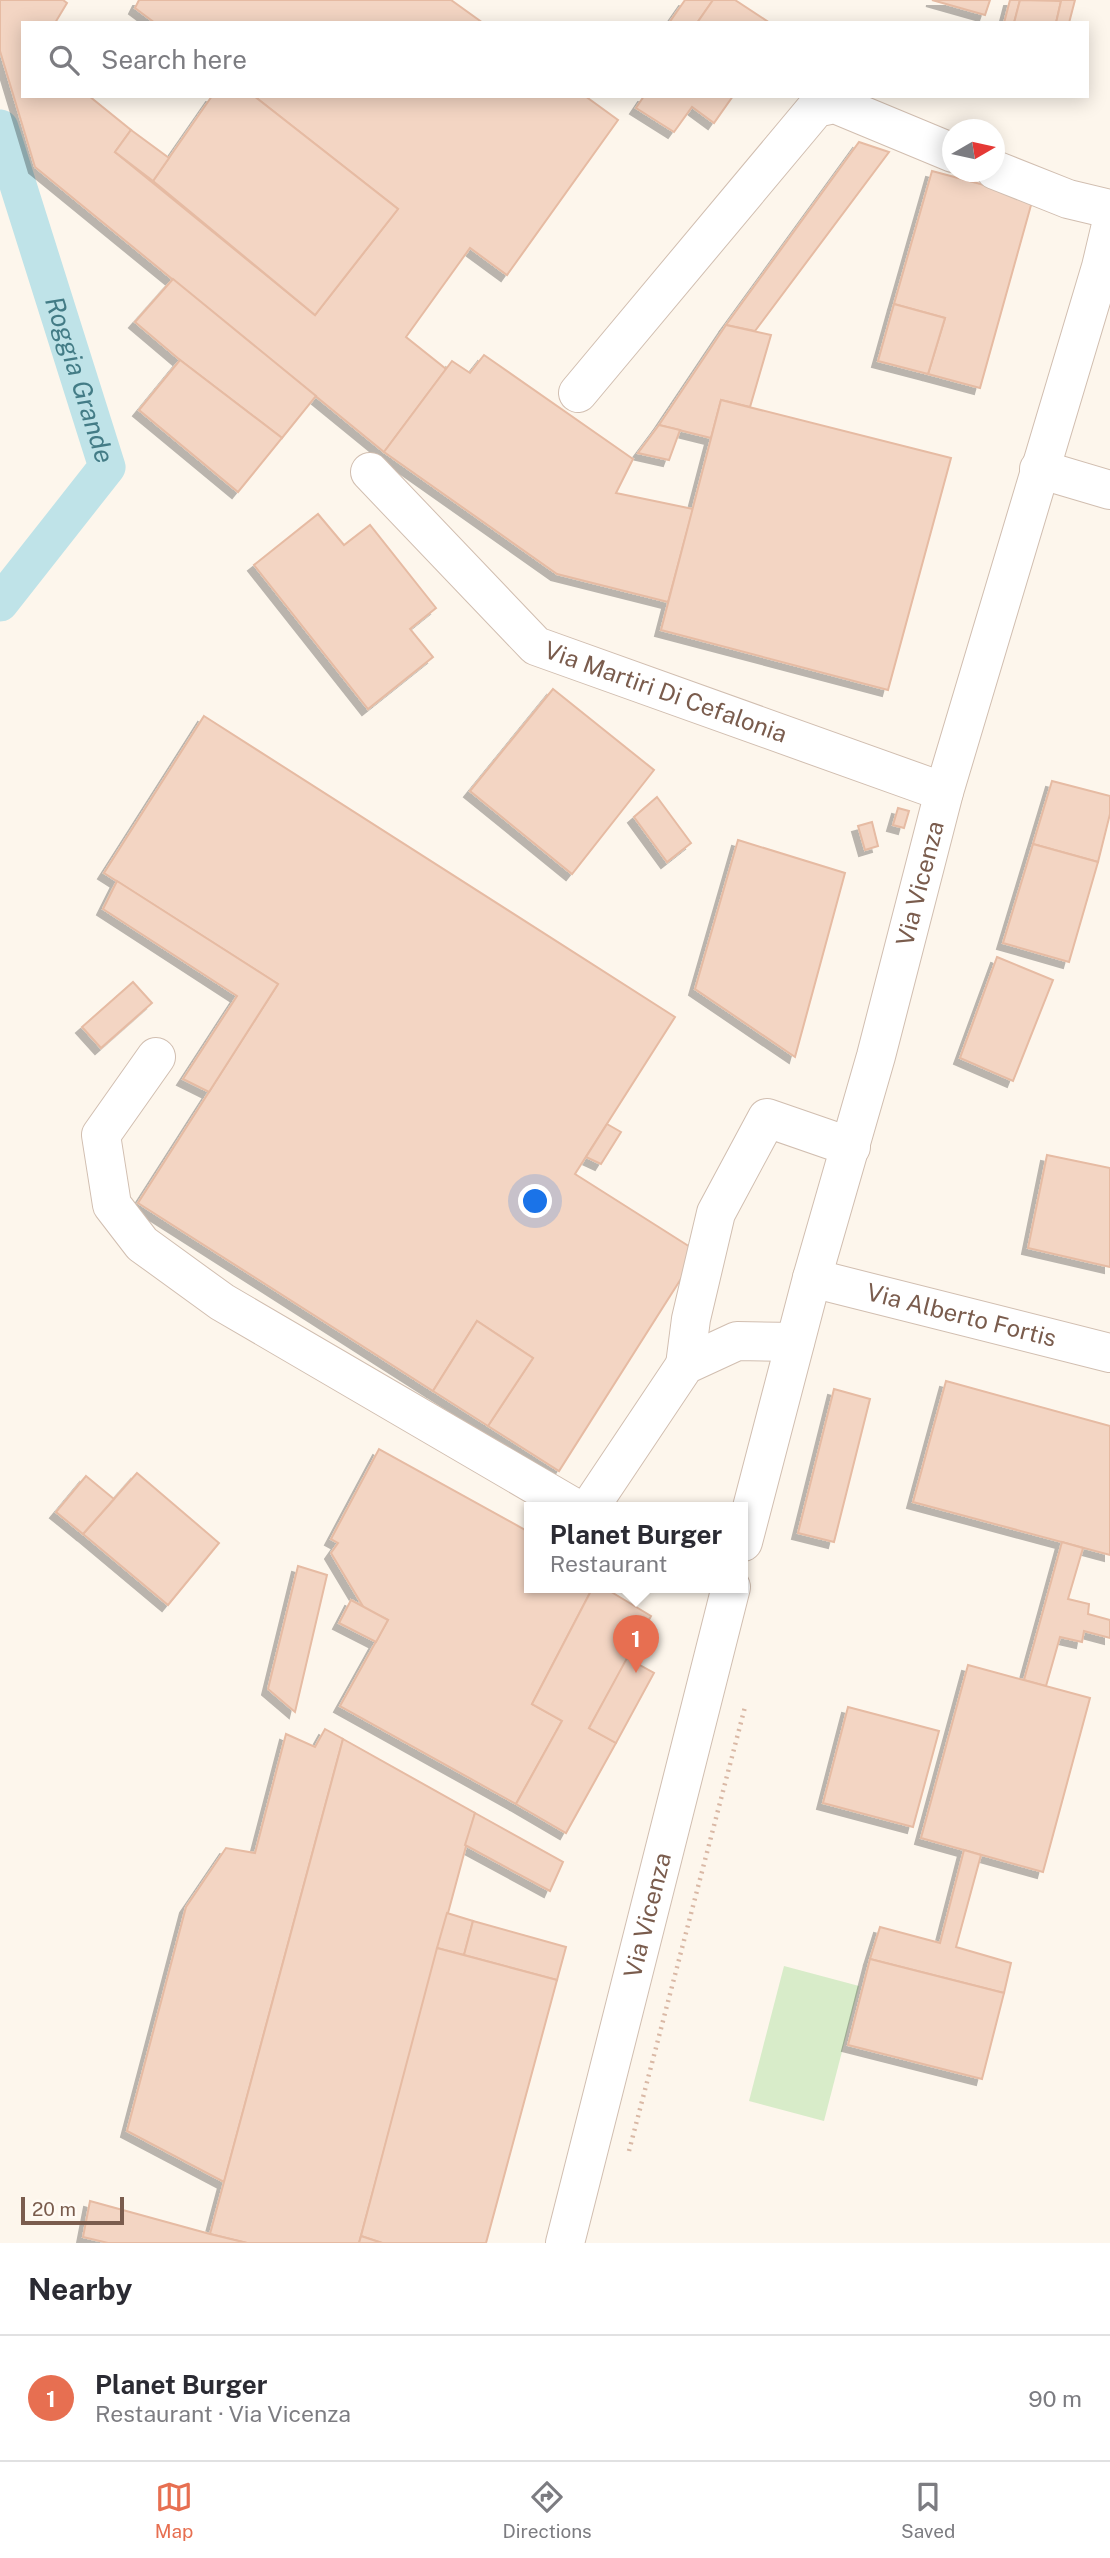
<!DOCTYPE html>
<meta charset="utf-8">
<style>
:root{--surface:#fff;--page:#f2f2f3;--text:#2b2b33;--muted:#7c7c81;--line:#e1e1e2;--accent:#e76f51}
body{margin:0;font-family:"Public Sans",sans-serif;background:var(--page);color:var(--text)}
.compass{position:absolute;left:942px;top:119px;width:63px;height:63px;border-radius:50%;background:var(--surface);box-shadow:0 4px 18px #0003;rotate:81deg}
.scale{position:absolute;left:21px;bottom:18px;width:103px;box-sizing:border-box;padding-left:7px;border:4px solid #7a5c4d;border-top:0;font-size:19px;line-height:24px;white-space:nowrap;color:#7a5c4d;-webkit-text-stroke:5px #fffaf3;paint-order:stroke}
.you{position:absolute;left:536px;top:1202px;width:24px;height:24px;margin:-18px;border:5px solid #fff;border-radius:50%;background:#1a73e8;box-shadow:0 0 0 10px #1a73e833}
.badge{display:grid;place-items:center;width:46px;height:46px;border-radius:50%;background:var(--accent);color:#fff;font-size:23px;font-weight:700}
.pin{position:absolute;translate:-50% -58px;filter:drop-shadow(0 2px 4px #0008)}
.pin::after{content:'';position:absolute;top:37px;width:24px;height:21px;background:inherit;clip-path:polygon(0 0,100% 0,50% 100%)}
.popup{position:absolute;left:524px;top:1502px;width:224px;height:91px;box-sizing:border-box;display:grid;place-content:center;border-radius:0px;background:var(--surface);filter:drop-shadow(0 2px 5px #0005);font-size:23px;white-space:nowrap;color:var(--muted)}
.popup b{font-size:26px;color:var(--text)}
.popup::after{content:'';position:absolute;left:50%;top:100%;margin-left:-14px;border:14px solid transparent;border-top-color:var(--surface)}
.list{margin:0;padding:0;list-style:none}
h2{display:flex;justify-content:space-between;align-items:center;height:91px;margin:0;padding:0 28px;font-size:30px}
h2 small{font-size:23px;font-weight:400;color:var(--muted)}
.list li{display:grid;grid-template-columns:46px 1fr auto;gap:21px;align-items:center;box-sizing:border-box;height:126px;padding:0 28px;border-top:2px solid var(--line)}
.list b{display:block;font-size:26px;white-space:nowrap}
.list p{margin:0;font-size:23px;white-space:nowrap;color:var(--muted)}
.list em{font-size:23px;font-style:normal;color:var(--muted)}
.icon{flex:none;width:38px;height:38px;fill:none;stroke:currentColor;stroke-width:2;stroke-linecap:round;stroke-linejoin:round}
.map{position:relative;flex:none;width:1110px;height:2243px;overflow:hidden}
.search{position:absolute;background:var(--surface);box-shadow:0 4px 18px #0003;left:21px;right:21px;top:21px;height:77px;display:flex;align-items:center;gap:18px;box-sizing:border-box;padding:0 24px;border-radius:0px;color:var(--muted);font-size:26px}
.sheet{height:217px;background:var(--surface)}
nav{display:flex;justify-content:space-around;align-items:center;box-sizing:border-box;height:98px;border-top:2px solid var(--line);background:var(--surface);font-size:19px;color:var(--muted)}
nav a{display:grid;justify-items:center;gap:4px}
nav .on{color:var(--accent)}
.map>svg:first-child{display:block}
.green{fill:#d8ecc9}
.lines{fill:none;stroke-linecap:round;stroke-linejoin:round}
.canal{stroke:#bfe3e8;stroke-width:37}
.building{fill:#f3d5c3;stroke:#e6bba3;stroke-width:2;filter:url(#shadow)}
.minor-casing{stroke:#d1beb0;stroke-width:40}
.path{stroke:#d9b8a5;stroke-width:4.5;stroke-dasharray:2 5;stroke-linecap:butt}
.minor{stroke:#fff;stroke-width:38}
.labels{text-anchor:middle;stroke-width:6;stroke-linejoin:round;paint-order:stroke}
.street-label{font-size:24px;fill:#7a5c4d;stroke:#fffaf3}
.water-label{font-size:26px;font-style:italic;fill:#437c86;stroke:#fffaf3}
</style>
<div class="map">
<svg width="1110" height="2243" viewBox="0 0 1110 2243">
<defs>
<filter id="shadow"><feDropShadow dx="-6" dy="6" stdDeviation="0" flood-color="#0004"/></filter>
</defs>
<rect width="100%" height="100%" fill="#fdf6ec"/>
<polygon class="green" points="784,1966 859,1986 824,2121 749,2101"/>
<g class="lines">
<path class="canal" id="s1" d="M0,128L107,467L0,603"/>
</g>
<g class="building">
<polygon points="0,0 63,0 67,3 55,23 23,23 23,96 89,96 131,130 115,152 315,315 398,209 254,96 585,96 618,120 507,275 470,248 406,337 446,369 384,452 35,167 0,51"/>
<polygon points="139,0 451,0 483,23 155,23 135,8"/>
<polygon points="685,0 713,0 697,23 669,23"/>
<polygon points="713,0 735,0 770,23 697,23"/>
<polygon points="932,0 990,0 985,15"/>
<polygon points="1010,0 1020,0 1014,23 1004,23"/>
<polygon points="1020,0 1061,1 1056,23 1014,23"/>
<polygon points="1055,0 1075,0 1069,23 1056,23 1061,1"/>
<polygon points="212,96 254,96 398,209 315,315 153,181"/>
<polygon points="644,96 733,96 714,123 692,107 674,132 636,108"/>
<polygon points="131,130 169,158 153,181 115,152"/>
<polygon points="859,142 889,152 755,331 726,325"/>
<polygon points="932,171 1033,198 980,388 928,374 945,318 894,304"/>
<polygon points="173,279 316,396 282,438 180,360 135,322"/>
<polygon points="894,304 945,318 928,374 878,361"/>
<polygon points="726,325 771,335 750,407 721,400 711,438 659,425"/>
<polygon points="484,355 633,459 616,493 693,509 668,602 557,574 384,452 452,361 470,373"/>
<polygon points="180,360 282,438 238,492 139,410"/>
<polygon points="721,400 951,458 888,690 661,630"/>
<polygon points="659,425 680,430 669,460 638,453"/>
<polygon points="318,514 344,545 370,525 436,608 410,629 433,657 368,709 254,565"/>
<polygon points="553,689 654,770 572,874 470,791"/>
<polygon points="204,716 675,1017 575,1174 698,1252 559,1471 488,1426 533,1358 477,1321 433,1391 138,1203 278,984 104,873"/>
<polygon points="1052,781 1110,796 1110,814 1098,862 1033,844"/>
<polygon points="657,797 691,843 667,862 634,817"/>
<polygon points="898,808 909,811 904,828 893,825"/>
<polygon points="872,822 878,846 865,850 858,826"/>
<polygon points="738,840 845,873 795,1057 695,989"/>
<polygon points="1033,844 1098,862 1069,962 1003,943"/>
<polygon points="117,881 278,984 209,1092 183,1079 237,996 103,909"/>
<polygon points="997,957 1053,980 1013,1081 960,1058"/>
<polygon points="133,982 152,1003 101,1048 82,1027"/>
<polygon points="607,1124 621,1132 601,1164 586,1157"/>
<polygon points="1047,1155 1110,1168 1110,1267 1028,1248"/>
<polygon points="477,1321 533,1358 488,1426 433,1391"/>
<polygon points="946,1381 1110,1426 1110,1555 913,1502"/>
<polygon points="834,1389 870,1399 834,1542 798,1533"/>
<polygon points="379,1449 529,1532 529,1587 593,1587 532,1704 562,1721 516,1804 340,1706 388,1620 364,1608 331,1553 338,1543 331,1539"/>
<polygon points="137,1473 219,1543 168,1605 83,1534"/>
<polygon points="86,1476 114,1499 83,1534 56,1512"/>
<polygon points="1062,1542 1083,1548 1068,1599 1089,1604 1088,1614 1110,1620 1110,1638 1084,1631 1082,1642 1060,1637 1046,1686 1024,1680"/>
<polygon points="298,1566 327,1575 295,1712 268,1689"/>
<polygon points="593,1587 603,1587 651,1616 589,1728 616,1743 566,1833 516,1804 562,1721 532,1704"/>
<polygon points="351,1600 388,1620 376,1642 339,1623"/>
<polygon points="627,1658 654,1673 616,1743 589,1728"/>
<polygon points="968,1665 1090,1698 1043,1872 921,1838"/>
<polygon points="848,1707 939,1731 913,1827 823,1803"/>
<polygon points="325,1729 343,1739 224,2182 127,2131 186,1907 226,1848 255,1853 286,1734 315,1747"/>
<polygon points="343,1739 475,1813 359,2243 247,2243 210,2234"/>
<polygon points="475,1813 563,1862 550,1891 465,1845"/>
<polygon points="964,1850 981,1855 956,1947 1011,1963 1004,1993 870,1959 880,1927 940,1943"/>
<polygon points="447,1913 473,1921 464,1955 437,1948"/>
<polygon points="473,1921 566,1947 557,1980 464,1955"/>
<polygon points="437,1948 557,1980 486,2243 382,2243 361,2236"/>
<polygon points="870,1959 1004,1993 982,2079 848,2045"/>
<polygon points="90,2201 210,2234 247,2243 108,2243 83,2237"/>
<polygon points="361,2236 382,2243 359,2243"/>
</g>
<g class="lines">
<defs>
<g id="minor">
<polyline points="995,170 1068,199 1110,209"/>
<polyline points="578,393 816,108 835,104 953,153"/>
<polyline points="1039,469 1110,490"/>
<path id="s2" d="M370,472L536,646L944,792"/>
<polyline points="156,1057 101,1135 112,1205 142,1244 222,1302 573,1507"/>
<path id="s3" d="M812,1278L1110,1353"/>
<polyline points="685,1365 691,1319 716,1213 767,1118 851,1147"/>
<polyline points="590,1507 685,1365 737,1341 795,1342"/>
<path id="s4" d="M743,1542L812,1278L876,1056L944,792L1101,267L1110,229"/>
<path id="s5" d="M565,2243L731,1587"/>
</g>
</defs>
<use href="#minor" class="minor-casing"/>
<polyline class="path" points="629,2151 745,1707"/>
<use href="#minor" class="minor"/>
</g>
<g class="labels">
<g class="street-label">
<text dy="8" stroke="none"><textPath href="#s2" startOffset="378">Via Martiri Di Cefalonia</textPath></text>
<text dy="8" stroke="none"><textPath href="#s4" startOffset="682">Via Vicenza</textPath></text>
<text dy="8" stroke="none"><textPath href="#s3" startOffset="154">Via Alberto Fortis</textPath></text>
<text dy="8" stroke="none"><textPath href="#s5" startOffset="338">Via Vicenza</textPath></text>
</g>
<g class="water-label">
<text dy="9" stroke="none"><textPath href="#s1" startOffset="264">Roggia Grande</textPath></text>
</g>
</g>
</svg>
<svg class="compass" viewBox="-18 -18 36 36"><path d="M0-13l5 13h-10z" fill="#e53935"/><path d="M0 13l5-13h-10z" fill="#7c7c81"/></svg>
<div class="scale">20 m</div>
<div class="you"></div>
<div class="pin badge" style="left:636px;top:1673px">1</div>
<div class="popup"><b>Planet Burger</b>Restaurant</div>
<div class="search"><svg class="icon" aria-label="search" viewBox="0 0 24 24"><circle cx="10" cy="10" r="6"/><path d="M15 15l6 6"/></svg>Search here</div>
</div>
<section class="sheet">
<h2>Nearby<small></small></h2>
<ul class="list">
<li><span class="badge">1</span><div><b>Planet Burger</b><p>Restaurant · Via Vicenza</p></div><em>90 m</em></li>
</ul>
</section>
<nav>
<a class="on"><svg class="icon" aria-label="map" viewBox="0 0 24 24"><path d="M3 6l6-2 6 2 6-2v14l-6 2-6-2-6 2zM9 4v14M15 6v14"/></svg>Map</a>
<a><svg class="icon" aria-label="directions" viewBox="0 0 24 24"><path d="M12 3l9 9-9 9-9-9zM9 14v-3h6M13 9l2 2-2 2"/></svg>Directions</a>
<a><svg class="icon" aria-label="saved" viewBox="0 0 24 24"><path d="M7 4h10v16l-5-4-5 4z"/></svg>Saved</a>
</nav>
